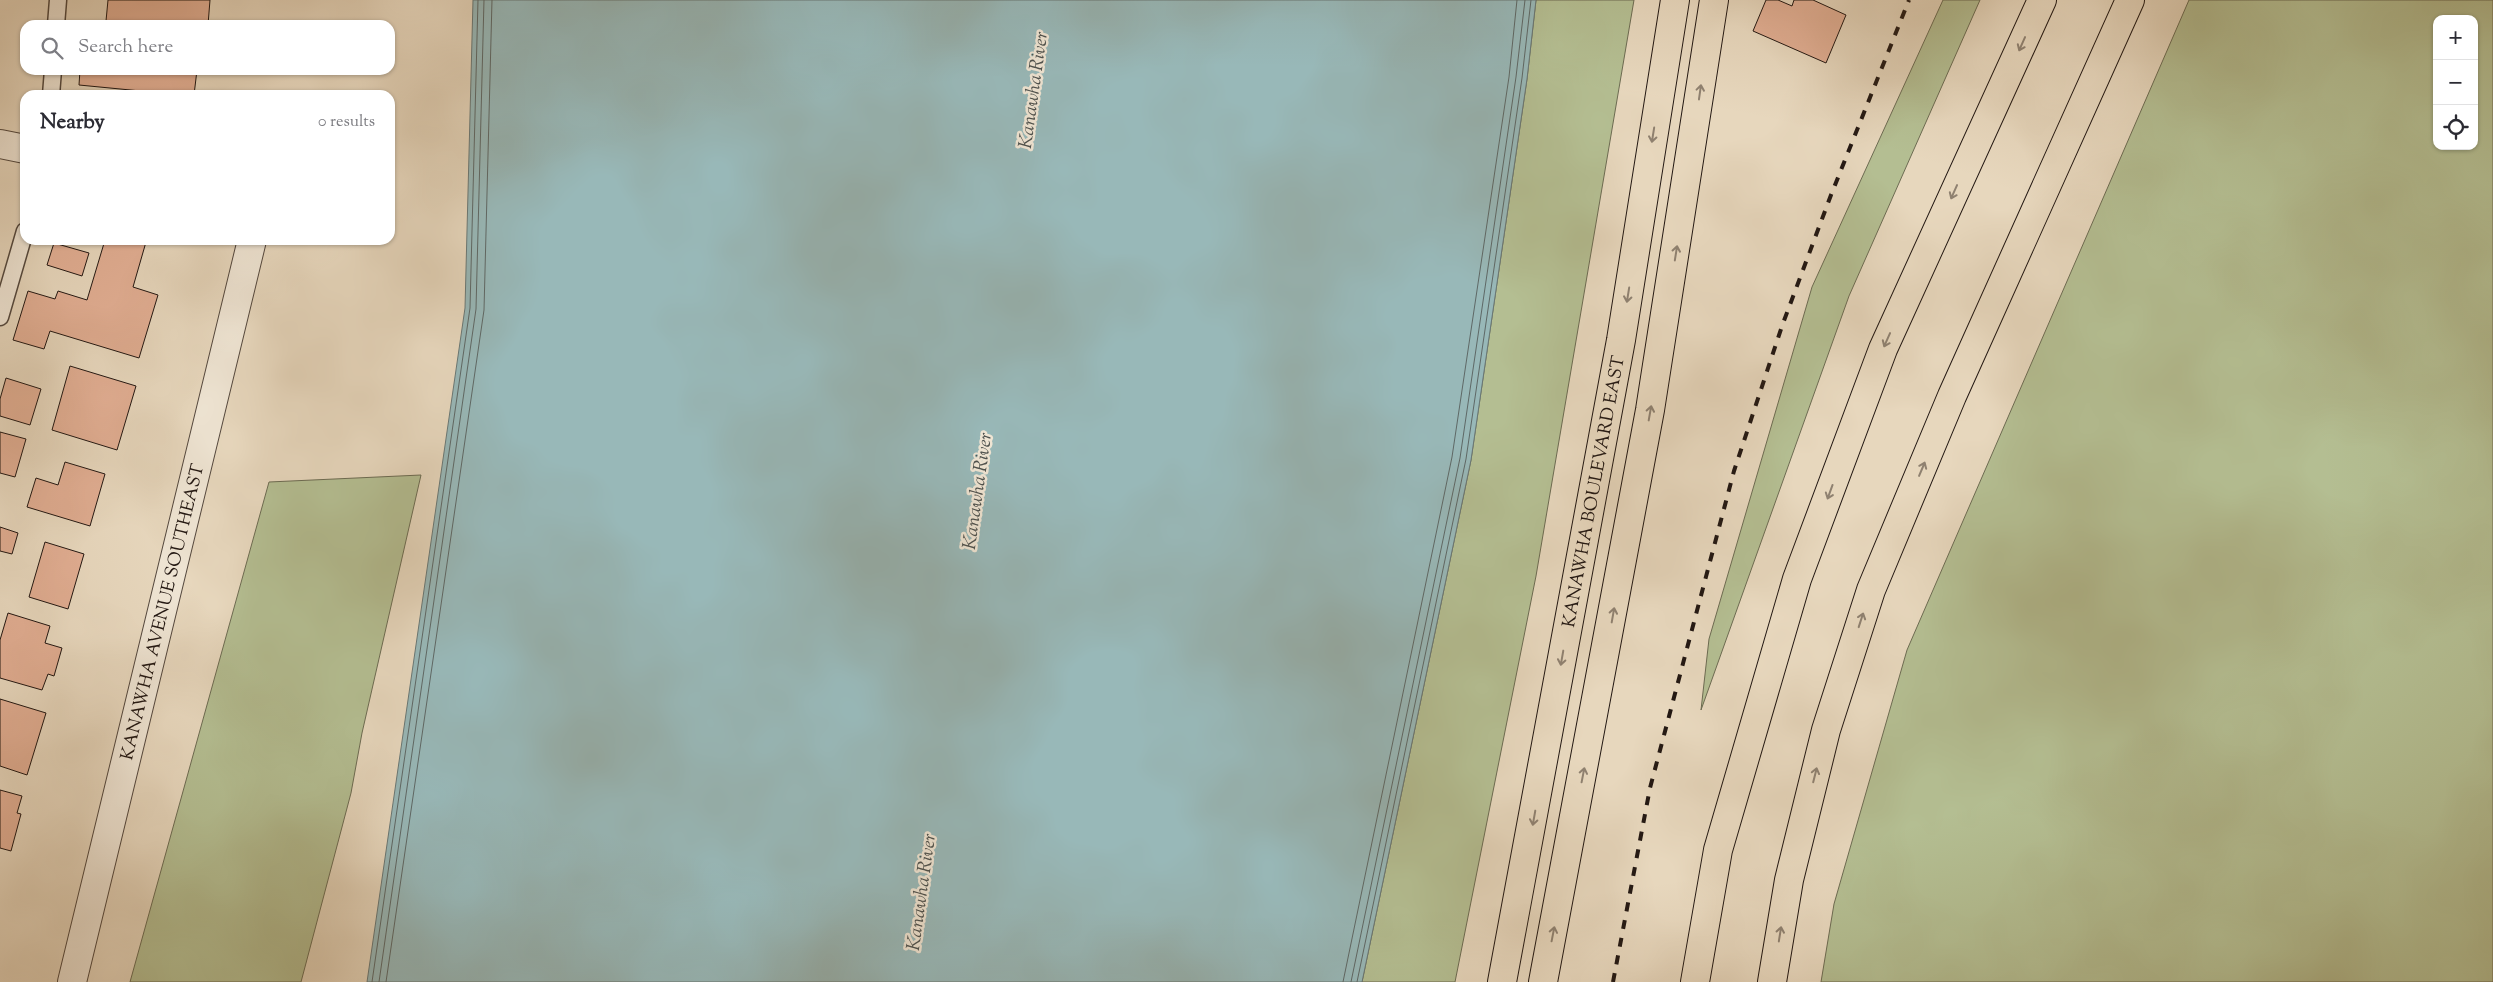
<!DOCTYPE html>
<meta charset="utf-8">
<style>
:root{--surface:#fff;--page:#f2f2f3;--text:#2b2b33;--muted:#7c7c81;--line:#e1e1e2}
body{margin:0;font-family:"Sorts Mill Goudy",serif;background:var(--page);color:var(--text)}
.controls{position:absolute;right:15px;top:15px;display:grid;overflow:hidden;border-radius:10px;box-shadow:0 1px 4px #0004}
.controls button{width:45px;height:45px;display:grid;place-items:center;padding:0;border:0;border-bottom:1px solid var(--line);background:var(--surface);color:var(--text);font:25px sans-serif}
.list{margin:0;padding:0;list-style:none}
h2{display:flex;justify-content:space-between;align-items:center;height:65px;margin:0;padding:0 20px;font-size:21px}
h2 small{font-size:16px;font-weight:400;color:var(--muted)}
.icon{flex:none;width:28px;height:28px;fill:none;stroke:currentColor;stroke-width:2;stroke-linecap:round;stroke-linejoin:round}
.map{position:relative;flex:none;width:2493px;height:982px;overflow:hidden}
.search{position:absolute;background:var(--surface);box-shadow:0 1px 4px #0004;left:20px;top:20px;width:375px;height:55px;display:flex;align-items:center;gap:12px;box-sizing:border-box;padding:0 18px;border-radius:15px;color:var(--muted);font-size:19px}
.panel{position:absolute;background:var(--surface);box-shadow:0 1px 4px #0004;left:20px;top:90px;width:375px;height:155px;border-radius:15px}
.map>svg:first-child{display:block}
.green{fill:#b4be92;stroke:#6c6b52;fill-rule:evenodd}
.water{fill:#98b8b8;stroke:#697876}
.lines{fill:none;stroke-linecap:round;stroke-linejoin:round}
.shore{stroke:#5e6866;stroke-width:1}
.building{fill:#e1ae93;stroke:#231813}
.lane-casing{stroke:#54483e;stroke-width:19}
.street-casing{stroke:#54483e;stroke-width:30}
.primary-casing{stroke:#231813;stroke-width:30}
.highway-casing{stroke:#231813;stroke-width:30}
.lane{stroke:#efe5d4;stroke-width:16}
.street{stroke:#efe5d4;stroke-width:28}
.primary{stroke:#e7d7bd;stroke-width:28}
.highway{stroke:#e7d7bd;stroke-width:28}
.rail{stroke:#231813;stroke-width:4;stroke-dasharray:9 9;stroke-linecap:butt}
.oneway{stroke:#8f8170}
.labels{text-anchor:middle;stroke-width:5;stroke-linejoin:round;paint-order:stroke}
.street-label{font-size:18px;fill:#231813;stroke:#efe5d4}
.water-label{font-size:19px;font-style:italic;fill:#4c504d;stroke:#efe5d4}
</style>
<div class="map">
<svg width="2493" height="982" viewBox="0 0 2493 982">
<rect width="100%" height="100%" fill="#e7d7bd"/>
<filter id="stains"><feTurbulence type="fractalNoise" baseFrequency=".004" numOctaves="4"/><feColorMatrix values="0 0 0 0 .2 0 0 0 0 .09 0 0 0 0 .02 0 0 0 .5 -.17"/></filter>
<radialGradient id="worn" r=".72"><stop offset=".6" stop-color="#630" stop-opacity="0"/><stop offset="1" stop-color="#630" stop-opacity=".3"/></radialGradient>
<g class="green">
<polygon points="1536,0 1634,0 1536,576 1455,982 1362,982 1471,460 1527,79"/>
<polygon points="1943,0 1980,0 1849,296 1701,710 1709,639 1812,287"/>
<path d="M2189,0H2493V982H1821L1834,904L1907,650ZM2437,19H2474V146H2437Z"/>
<polygon points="421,475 362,733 351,793 301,982 130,982 269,482"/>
</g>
<polygon class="water" points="473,0 1536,0 1527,79 1471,460 1362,982 367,982 465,308"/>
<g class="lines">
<g class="shore">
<polyline points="372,982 470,308 478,0"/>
<polyline points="379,982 476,309 484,0"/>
<polyline points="386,982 484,310 492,0"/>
<polyline points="1343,982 1452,457 1509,77 1517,0"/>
<polyline points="1351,982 1460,458 1516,77 1525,0"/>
<polyline points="1357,982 1466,459 1522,78 1531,0"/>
</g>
</g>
<g class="building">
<polygon points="108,0 210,0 208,25 144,25 106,21"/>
<polygon points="1766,0 1778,0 1792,6 1794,0 1813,0 1846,15 1826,63 1753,31"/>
<polygon points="80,70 197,70 194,95 151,95 151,92 79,85"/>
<polygon points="105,240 139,240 146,242 133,287 158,295 139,358 50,331 44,349 13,340 28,291 55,299 58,291 87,300"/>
<polygon points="54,243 89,253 82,276 47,265"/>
<polygon points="70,366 136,386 117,450 52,430"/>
<polygon points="6,378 41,389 30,425 0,416 0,399"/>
<polygon points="0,432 26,439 15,477 0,473"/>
<polygon points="65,462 105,474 90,526 27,507 36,478 58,485"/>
<polygon points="0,527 18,533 12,554 0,551"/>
<polygon points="45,542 84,554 68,609 29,597"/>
<polygon points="8,613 50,626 45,643 62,648 54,676 48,674 42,690 0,678 0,640"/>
<polygon points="0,699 46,713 27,775 0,766"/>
<polygon points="0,790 22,796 17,813 21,814 11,851 0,848"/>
</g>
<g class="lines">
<defs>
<g id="lane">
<polyline points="56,25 58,0"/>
<polyline points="51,95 53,70"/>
<polyline points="0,317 25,231"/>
</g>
<g id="street">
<polyline points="0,144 25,149"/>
<path id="s1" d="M72,982L252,240"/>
</g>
<g id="primary">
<path id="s2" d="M1502,982L1621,340L1675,0"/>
<polyline points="1543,982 1650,410 1714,0"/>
</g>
<g id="highway">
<polyline points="1695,982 1718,850 1797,579 1883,349 2042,0"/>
<polyline points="1772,982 1789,880 1826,730 1871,590 1952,396 2130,0"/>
</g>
</defs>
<use href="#lane" class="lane-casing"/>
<use href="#street" class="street-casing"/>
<use href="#primary" class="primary-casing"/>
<use href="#highway" class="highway-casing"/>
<use href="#lane" class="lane"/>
<use href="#street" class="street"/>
<use href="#primary" class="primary"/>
<use href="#highway" class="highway"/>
<polyline class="rail" points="1613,982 1650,788 1734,471 1782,326 1831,195 1909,0"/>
</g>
<defs><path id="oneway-shaft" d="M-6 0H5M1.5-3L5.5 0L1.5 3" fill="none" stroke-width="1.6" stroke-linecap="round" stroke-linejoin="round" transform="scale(1.25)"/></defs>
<g class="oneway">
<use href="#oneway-shaft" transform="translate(2022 44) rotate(114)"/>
<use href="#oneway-shaft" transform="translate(1700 92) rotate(-82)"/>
<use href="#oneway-shaft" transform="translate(1653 135) rotate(99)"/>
<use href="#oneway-shaft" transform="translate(1954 192) rotate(114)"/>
<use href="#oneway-shaft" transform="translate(1676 253) rotate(-81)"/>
<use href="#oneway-shaft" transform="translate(1628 295) rotate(99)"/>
<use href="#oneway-shaft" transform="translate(1887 340) rotate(114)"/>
<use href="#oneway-shaft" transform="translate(1650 413) rotate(-80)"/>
<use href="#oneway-shaft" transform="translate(1922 469) rotate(-67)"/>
<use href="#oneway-shaft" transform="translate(1830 492) rotate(110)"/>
<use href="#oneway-shaft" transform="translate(1613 615) rotate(-80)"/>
<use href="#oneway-shaft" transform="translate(1861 620) rotate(-72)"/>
<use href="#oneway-shaft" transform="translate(1562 658) rotate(100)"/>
<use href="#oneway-shaft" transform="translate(1583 775) rotate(-79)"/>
<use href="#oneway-shaft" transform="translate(1815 775) rotate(-76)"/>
<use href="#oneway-shaft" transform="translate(1534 818) rotate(100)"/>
<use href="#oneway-shaft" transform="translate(1553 934) rotate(-79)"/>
<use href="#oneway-shaft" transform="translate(1780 934) rotate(-81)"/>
</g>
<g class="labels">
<g class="street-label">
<text dy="6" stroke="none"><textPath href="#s2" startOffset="499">KANAWHA BOULEVARD EAST</textPath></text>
<text dy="6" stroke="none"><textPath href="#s1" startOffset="381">KANAWHA AVENUE SOUTHEAST</textPath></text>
</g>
<g class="water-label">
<text transform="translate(1032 90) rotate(-82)" y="7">Kanawha River</text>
<text transform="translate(976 491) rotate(-82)" y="7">Kanawha River</text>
<text transform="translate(920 892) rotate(-82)" y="7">Kanawha River</text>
</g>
</g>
<rect width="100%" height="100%" filter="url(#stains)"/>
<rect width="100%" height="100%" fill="url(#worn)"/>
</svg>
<div class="controls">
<button>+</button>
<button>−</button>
<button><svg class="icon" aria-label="locate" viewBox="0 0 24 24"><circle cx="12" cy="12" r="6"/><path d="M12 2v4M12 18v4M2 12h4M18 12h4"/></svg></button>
</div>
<div class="search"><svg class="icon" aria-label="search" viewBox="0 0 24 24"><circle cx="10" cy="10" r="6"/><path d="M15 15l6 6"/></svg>Search here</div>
<section class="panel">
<h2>Nearby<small>0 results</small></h2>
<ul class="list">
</ul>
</section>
</div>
